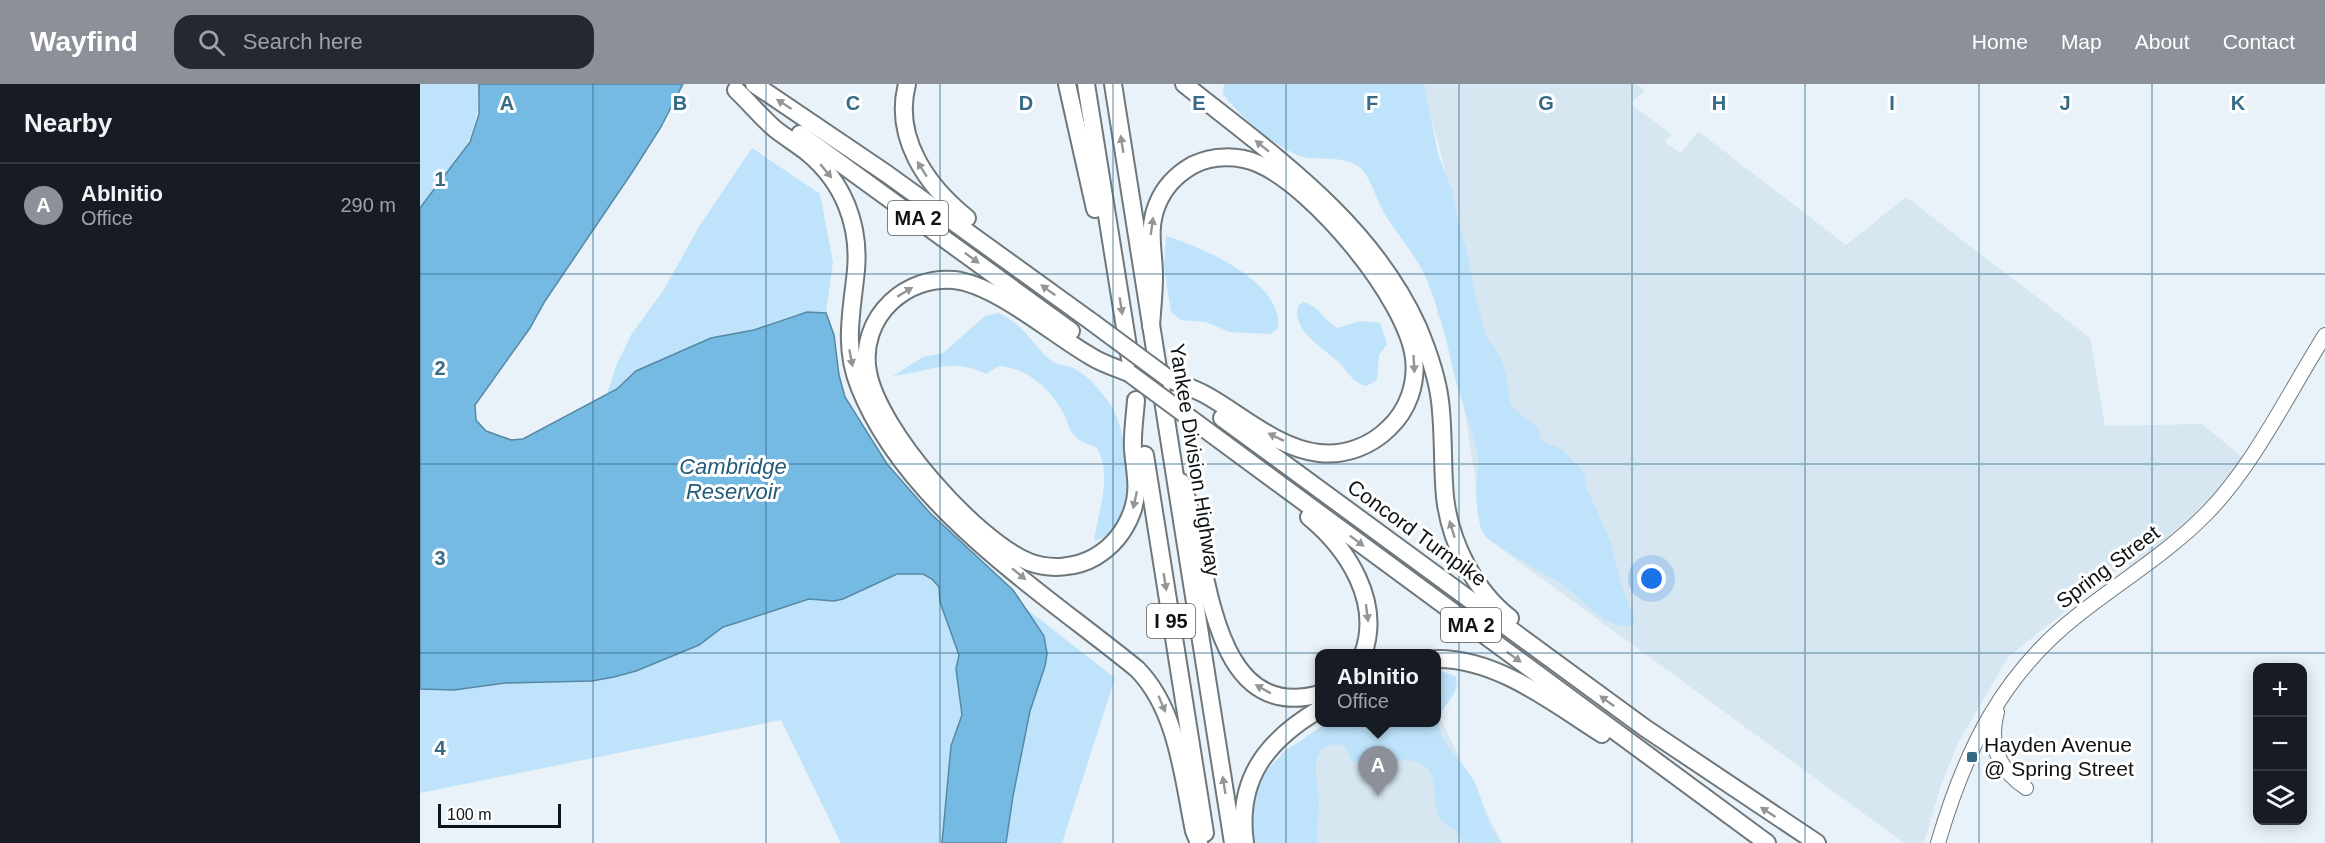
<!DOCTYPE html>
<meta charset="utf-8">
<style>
:root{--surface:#171b24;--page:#242831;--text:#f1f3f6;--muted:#9ea1a6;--line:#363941;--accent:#8c9099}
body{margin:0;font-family:Arial,sans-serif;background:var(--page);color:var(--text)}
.controls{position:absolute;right:18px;bottom:18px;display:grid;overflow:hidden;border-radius:12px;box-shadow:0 3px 15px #0003}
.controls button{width:54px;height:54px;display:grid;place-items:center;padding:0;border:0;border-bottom:2px solid var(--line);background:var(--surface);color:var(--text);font:30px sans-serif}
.scale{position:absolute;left:18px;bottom:15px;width:123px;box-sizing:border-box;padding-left:6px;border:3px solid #101315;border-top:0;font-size:16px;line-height:21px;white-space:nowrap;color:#101315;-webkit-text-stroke:4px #fff;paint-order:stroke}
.you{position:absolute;left:1232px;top:495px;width:21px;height:21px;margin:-15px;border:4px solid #fff;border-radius:50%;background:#1a73e8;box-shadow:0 0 0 9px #1a73e833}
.badge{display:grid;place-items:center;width:39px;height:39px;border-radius:50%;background:var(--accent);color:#fff;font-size:20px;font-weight:700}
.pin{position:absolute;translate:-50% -50px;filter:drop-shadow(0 2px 3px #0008)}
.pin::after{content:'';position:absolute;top:32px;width:21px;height:18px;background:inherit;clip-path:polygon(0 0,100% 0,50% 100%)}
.popup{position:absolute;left:895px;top:565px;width:126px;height:78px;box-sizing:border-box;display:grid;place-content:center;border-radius:12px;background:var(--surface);filter:drop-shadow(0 2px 4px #0005);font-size:20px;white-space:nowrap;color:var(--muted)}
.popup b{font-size:22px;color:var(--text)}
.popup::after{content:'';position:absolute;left:50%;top:100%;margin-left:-12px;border:12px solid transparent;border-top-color:var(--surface)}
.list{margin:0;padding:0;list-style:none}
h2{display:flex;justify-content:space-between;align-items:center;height:78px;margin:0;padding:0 24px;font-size:26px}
h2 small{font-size:20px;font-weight:400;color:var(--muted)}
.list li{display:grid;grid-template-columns:39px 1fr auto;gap:18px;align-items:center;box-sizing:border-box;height:84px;padding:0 24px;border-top:2px solid var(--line)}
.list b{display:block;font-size:22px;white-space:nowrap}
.list p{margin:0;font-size:20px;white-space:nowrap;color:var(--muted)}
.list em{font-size:20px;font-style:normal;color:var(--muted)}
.icon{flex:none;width:33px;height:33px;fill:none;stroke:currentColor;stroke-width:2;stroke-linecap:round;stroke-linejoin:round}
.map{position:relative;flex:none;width:1905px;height:759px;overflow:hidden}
header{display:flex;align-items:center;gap:36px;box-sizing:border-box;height:84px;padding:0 30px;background:var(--accent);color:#fff}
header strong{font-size:28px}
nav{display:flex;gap:33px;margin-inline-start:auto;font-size:21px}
.search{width:420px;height:54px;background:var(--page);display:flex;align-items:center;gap:15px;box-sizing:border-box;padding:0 21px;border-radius:18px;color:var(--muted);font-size:22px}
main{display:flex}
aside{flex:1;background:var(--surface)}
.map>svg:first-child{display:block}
.built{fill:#d6e7f2}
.green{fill:#bee3fb}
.water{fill:#75bae2;stroke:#5788a4;stroke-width:1.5}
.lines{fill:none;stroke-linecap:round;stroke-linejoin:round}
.secondary-casing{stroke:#6e777c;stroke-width:16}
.motorway-casing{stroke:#6e777c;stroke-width:20}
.secondary{stroke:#fff;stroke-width:14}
.motorway{stroke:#fff;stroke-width:16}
.motorway-bridge-casing{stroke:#6e777c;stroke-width:20;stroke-linecap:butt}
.motorway-bridge{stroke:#fff;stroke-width:16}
.oneway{fill:#939596}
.grid{fill:none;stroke:#366a86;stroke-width:1.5;stroke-opacity:0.55}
.poi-dot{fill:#366a86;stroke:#fff;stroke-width:2}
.labels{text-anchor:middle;stroke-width:6;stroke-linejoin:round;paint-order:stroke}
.shield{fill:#fff;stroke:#585a5b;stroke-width:1.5}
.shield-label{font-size:20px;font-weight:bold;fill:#101315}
.street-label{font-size:21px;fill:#101315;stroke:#fff}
.poi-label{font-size:21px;fill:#101315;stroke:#fff;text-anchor:start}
.water-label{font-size:22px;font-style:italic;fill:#265b77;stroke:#fff}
.grid-label{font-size:20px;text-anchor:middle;font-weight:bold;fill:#366a86;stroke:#fff;stroke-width:6;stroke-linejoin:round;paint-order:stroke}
</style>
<header>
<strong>Wayfind</strong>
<div class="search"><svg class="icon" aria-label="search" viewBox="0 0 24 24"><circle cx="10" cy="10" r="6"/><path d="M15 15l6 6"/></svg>Search here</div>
<nav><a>Home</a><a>Map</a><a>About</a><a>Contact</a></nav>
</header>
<main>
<aside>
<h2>Nearby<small></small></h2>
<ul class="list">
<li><span class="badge">A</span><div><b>AbInitio</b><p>Office</p></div><em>290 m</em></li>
</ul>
</aside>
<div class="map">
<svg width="1905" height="759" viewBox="0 0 1905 759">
<rect width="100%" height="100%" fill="#e8f2f8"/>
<g class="built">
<polygon points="1002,0 1216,0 1225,7 1210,19 1251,50 1245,58 1261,69 1278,47 1426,161 1486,113 1670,254 1685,342 1782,340 1822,373 1791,414 1756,447 1712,483 1707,478 1588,573 1537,661 1520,704 1504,759 1484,759 1065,453 1033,259 1016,228 1047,213 1028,96"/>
<polygon points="1017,628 1082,759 855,759 879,674 939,639 1016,638"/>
</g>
<g class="green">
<path d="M0,0H59C61,54 34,85 0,124Z"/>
<path d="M804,0H1004L1018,70L1033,108L1038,138L1047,166L1055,213L1067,254L1080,273L1087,292L1090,321L1118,344L1121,357L1142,365L1165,390V400L1191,459L1200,497L1215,537L1210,542C1179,543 1160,510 1135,496C1122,488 1064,457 1061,445C1058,434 1056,416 1056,405C1056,394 1060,384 1058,373C1053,345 1041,318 1034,290C1027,258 1019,225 1006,194C995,169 975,149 962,125C956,113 952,99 944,88C930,69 900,78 880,72C854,63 819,31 803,10Z"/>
<polygon points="332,64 400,110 413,178 406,229 377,230 334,246 291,254 216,287 197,305 187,310 196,282 211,251 245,204 280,141"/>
<path d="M746,152C782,163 864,198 858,244L851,250L810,248L786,238L761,236L751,228L744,183Z"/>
<path d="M883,218C903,224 902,236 918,244L940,237L960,239L967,260L959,271L957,296L946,302C931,299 927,284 915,275C900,262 872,246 878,222Z"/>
<path d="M579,229C602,239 611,258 629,275C635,281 643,280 650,283C666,288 681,307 690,320C708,347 716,420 694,445C689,451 682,454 674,457C678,427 693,393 677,364C669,360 659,358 653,350C648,343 646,332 641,325C627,302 606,284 579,282L566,290C531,273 508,288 473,292L503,273L523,269L565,232Z"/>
<polygon points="477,490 503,490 512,495 519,503 520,518 539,571 536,585 542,631 531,662 522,759 421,759 361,636 0,709 0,605 34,606 85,599 172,597 194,593 216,587 279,561 303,543 389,515 414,517 423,515"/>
<polygon points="604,523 695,594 642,759 586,759 593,712 610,627 625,582 624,552"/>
<path d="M1017,585L1036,593C1041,612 1020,620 1019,638C1018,658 1039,674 1049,689C1064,710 1064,741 1082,759H1042C1042,746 1025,744 1019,732C1013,721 1016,708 1013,696C1006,665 964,679 940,679L932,677L924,661C883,655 899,698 899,721C899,734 895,746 898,759H830L829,731L841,692L865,667L907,639L1016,638Z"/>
</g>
<polygon class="water" points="59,0 263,0 241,43 213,87 125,217 110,244 55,321 56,336 66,347 91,356 103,355 197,305 216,287 291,254 334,246 387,228 406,229 414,251 419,291 425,313 467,380 510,429 593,506 624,552 627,570 625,582 610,627 593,712 586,759 522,759 531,662 542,631 536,585 539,571 520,518 519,503 512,495 503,490 477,490 423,515 414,517 389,515 316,539 303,543 279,561 216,587 194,593 172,597 85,599 34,606 0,605 0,124 50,58 59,30"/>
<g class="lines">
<defs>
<g id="secondary">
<path d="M1577,628C1568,661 1579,686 1606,704"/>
<path d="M1518,759C1545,667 1581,591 1658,531C1701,497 1749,468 1787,429C1834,381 1869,308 1905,251"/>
</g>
<g id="motorway">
<polyline points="334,0 467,90 672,238"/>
<path d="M487,0C473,54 507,102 547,134"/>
<polyline points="647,0 675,125"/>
<polyline points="666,0 710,275"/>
<polyline points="693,0 813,759"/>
<path d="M764,0C853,71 950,137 998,243C1008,267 1017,292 1020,317C1024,349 1022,381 1025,413C1030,458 1054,506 1090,534"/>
<path d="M316,6C329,18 341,33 355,45C365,53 377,60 388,69C423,98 440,140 436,186C432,227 423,262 439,302C486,422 620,506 717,585C757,625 763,693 774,747L779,759"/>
<polyline points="380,50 651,247"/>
<path d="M731,242C732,226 734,209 734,192C734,167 727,146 737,121C744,103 757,90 773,81C793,71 818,71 839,80C893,103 987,215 994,274C997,300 988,326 969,344C951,362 925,372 899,369C857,364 822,331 786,311C775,305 761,300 749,295"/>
<path d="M709,289C697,284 683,280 672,273C633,251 577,201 534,196C511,194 488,202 471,218C452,236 443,262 448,288C458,346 555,456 609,478C630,486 656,484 675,473C692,463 705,447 712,428C720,406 715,388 713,366C712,349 715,332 716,316"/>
<polyline points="802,334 1225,644 1397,759"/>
<polyline points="778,340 1347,759"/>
<polyline points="725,371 785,749"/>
<path d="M761,398C790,463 783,642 900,610"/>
<path d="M889,433C928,465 962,518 943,570"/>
<path d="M1016,575C1077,574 1133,619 1182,650"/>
<path d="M825,759C816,695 847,656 900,625"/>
</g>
</defs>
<use href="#secondary" class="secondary-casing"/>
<use href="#motorway" class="motorway-casing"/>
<use href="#secondary" class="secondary"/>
<use href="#motorway" class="motorway"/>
<defs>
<g id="motorway-bridge">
<polyline points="672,238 749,295"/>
<polyline points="709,289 778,340"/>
</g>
</defs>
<use href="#motorway-bridge" class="motorway-bridge-casing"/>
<use href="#motorway-bridge" class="motorway-bridge"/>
</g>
<defs><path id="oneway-solid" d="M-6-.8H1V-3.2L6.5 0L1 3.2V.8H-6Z" transform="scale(1.5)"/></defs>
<g class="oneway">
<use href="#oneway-solid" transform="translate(364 20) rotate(-147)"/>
<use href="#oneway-solid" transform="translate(702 60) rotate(-99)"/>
<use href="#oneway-solid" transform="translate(842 62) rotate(-141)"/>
<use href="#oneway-solid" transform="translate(502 85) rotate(-122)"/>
<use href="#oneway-solid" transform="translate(406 87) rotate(50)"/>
<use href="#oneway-solid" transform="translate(732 142) rotate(-82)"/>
<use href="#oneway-solid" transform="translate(552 174) rotate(36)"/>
<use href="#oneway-solid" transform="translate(628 206) rotate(-144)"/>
<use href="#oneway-solid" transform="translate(485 208) rotate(-31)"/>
<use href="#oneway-solid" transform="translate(701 222) rotate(81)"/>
<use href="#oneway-solid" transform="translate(431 274) rotate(79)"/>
<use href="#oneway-solid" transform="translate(994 280) rotate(87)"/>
<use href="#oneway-solid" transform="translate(856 353) rotate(-154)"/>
<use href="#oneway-solid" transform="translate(715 416) rotate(102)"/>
<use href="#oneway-solid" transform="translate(1032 445) rotate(-107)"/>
<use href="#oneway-solid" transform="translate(937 457) rotate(37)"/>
<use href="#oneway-solid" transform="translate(599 490) rotate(39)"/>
<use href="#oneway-solid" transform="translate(745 498) rotate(81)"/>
<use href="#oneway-solid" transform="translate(947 529) rotate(83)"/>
<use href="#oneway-solid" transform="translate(1094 573) rotate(36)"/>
<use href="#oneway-solid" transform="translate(843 605) rotate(-151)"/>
<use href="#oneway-solid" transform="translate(1187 617) rotate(-144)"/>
<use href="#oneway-solid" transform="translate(742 620) rotate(67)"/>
<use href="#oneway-solid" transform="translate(804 701) rotate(-99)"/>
<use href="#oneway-solid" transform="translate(1348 728) rotate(-147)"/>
</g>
<path class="grid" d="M173,0V759M346,0V759M520,0V759M693,0V759M866,0V759M1039,0V759M1212,0V759M1385,0V759M1559,0V759M1732,0V759M0,190H1905M0,380H1905M0,569H1905"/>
<rect class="poi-dot" x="1546" y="667" width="12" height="12" rx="3"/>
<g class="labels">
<g class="shield">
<rect x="468" y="117" width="60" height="34" rx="4.5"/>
<rect x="727" y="520" width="48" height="34" rx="4.5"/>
<rect x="1021" y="524" width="60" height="34" rx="4.5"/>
</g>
<g class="shield-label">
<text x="498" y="141">MA 2</text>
<text x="751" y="544">I 95</text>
<text x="1051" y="548">MA 2</text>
</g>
<g class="street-label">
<text transform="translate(775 376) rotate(81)" y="7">Yankee Division Highway</text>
<text transform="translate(997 449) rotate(36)" y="7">Concord Turnpike</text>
<text transform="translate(1688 483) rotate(-37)" y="7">Spring Street</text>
</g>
<g class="poi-label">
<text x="1564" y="668">Hayden Avenue<tspan x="1564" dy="24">@ Spring Street</tspan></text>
</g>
<g class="water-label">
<text x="313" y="390">Cambridge<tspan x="313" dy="25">Reservoir</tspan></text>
</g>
</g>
<g class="grid-label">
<text x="87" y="26">A</text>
<text x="260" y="26">B</text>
<text x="433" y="26">C</text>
<text x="606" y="26">D</text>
<text x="779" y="26">E</text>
<text x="952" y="26">F</text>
<text x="1126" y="26">G</text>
<text x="1299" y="26">H</text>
<text x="1472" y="26">I</text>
<text x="1645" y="26">J</text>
<text x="1818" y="26">K</text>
<text x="20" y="102">1</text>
<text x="20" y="291">2</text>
<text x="20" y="481">3</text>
<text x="20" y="671">4</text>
</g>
</svg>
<div class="controls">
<button>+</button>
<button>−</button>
<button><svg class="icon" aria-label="layers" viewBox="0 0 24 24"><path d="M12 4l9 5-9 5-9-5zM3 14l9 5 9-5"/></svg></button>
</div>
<div class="scale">100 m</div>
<div class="you"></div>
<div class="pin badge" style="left:958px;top:712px">A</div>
<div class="popup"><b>AbInitio</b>Office</div>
</div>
</main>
